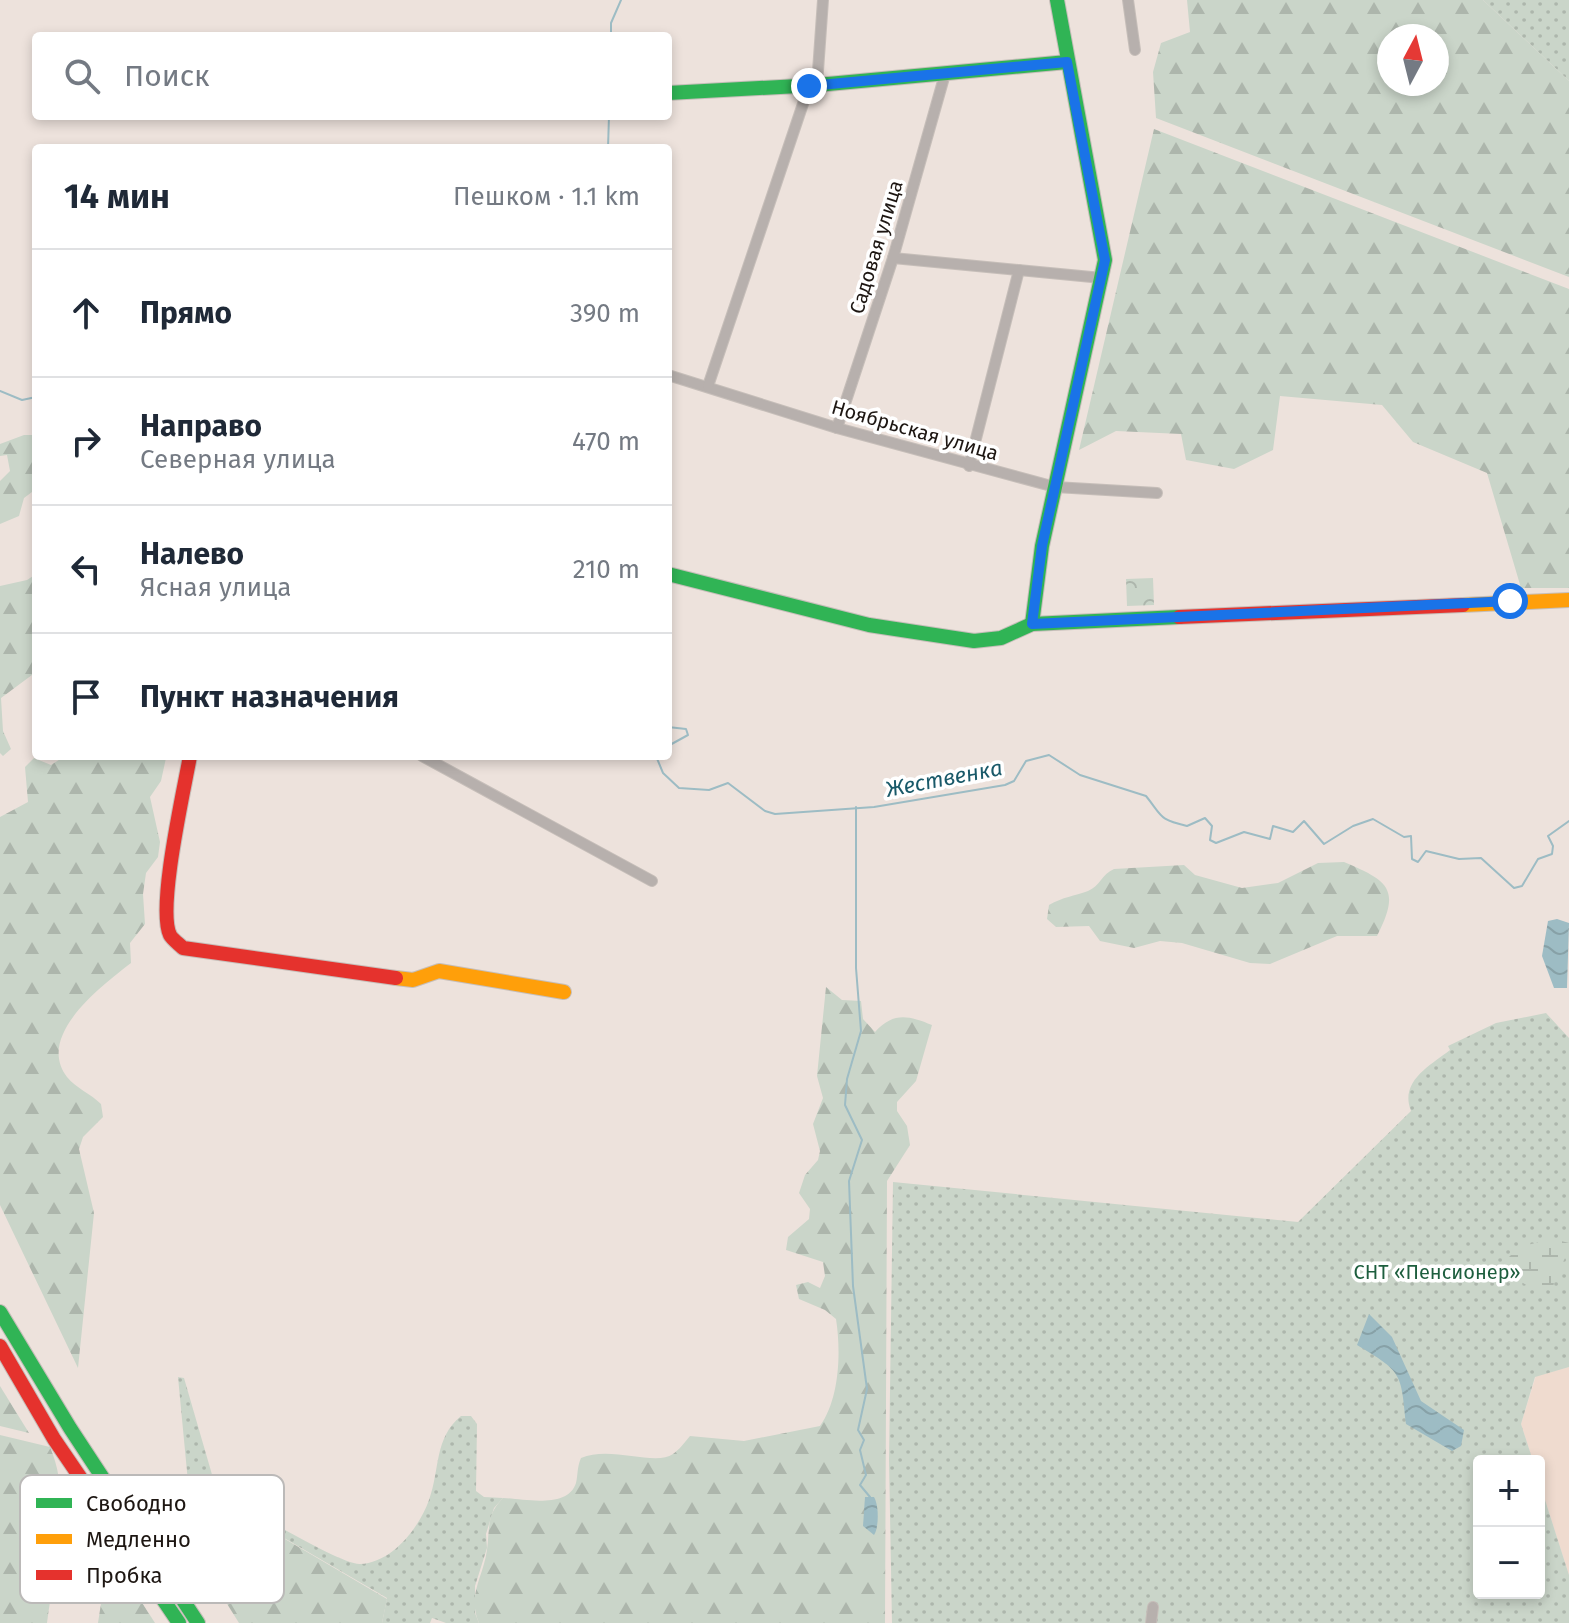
<!DOCTYPE html>
<html lang="ru">
<meta charset="utf-8">
<style>
:root{--surface:#fff;--page:#f6f6f7;--text:#1f2937;--muted:#747a83;--line:#e0e1e3}
body{margin:0;font-family:"Fira Sans",sans-serif;background:var(--page);color:var(--text)}
.controls{position:absolute;right:24px;bottom:24px;display:grid;overflow:hidden;border-radius:8px;box-shadow:0 4px 12px #0003}
.controls button{width:72px;height:72px;display:grid;place-items:center;padding:0;border:0;border-bottom:2px solid var(--line);background:var(--surface);color:var(--text);font:40px sans-serif}
.compass{position:absolute;left:1377px;top:24px;width:72px;height:72px;border-radius:50%;background:var(--surface);box-shadow:0 4px 12px #0003;rotate:7deg}
.stop{position:absolute;width:24px;height:24px;margin:-18px;border:6px solid #1a73e8;border-radius:50%;background:#fff}
.stop.end{background:#1a73e8;border-color:#fff;box-shadow:0 2px 8px #0008}
.list{margin:0;padding:0;list-style:none}
h2{display:flex;justify-content:space-between;align-items:center;height:104px;margin:0;padding:0 32px;font-size:34px}
h2 small{font-size:26px;font-weight:400;color:var(--muted)}
.list li{display:grid;grid-template-columns:52px 1fr auto;gap:24px;align-items:center;box-sizing:border-box;height:128px;padding:0 32px;border-top:2px solid var(--line)}
.list b{display:block;font-size:30px;white-space:nowrap}
.list p{margin:0;font-size:26px;white-space:nowrap;color:var(--muted)}
.list em{font-size:26px;font-style:normal;color:var(--muted)}
.icon{flex:none;width:44px;height:44px;fill:none;stroke:currentColor;stroke-width:2;stroke-linecap:round;stroke-linejoin:round}
.map{position:relative;flex:none;width:1569px;height:1623px;overflow:hidden}
.search{position:absolute;background:var(--surface);box-shadow:0 4px 12px #0003;left:32px;top:32px;width:640px;height:88px;display:flex;align-items:center;gap:20px;box-sizing:border-box;padding:0 28px;border-radius:8px;color:var(--muted);font-size:30px}
.panel{position:absolute;background:var(--surface);box-shadow:0 4px 12px #0003;left:32px;top:144px;width:640px;height:616px;border-radius:8px}
.map>svg:first-child{display:block}
.built{fill:#efdbcf}
.grass{fill:url(#grass-dots)}
.forest{fill:url(#forest-firs);fill-rule:evenodd}
.wetland{fill:url(#wetland-marsh)}
.park{fill:url(#park-crowns)}
.water{fill:url(#water-waves)}
.lines{fill:none;stroke-linecap:round;stroke-linejoin:round}
.stream{stroke:#9dbcc4;stroke-width:2}
.street-casing{stroke:#c6beb9;stroke-width:12}
.fast-casing{stroke:#c6beb9;stroke-width:16}
.slow-casing{stroke:#c6beb9;stroke-width:16}
.jam-casing{stroke:#c6beb9;stroke-width:16}
.street{stroke:#b7b0ad;stroke-width:10}
.fast{stroke:#30b455;stroke-width:14}
.slow{stroke:#ff9f0a;stroke-width:14}
.jam{stroke:#e5322d;stroke-width:14}
.route{stroke:#1a73e8;stroke-width:10}
.labels{text-anchor:middle;stroke-width:7;stroke-linejoin:round;paint-order:stroke}
.street-label{font-size:20px;fill:#1d1612;stroke:#fff}
.park-label{font-size:20px;fill:#1d5e3e;stroke:#fff}
.water-label{font-size:22px;font-style:italic;fill:#195969;stroke:#fff}
.key{fill:#fff;stroke:#bbb9b8;stroke-width:2}
.key-label{font-size:22px;fill:#1d1612}
</style>
<div class="map">
<svg width="1569" height="1623" viewBox="0 0 1569 1623">
<defs>
<pattern id="grass-dots" width="8" height="8" patternUnits="userSpaceOnUse" patternTransform="scale(2)"><rect width="8" height="8" fill="#cad5c9"/><path d="M2 2h.1M6 6h.1" fill="none" stroke="#adb6ac" stroke-width="1.8" stroke-linecap="round"/></pattern>
<pattern id="forest-firs" width="22" height="20" patternUnits="userSpaceOnUse" patternTransform="scale(2)"><rect width="22" height="20" fill="#cad5c9"/><path d="M5 1l3.5 6h-7zM16 11l3.5 6h-7z" fill="#adb6ac"/></pattern>
<pattern id="wetland-marsh" width="20" height="14" patternUnits="userSpaceOnUse" patternTransform="scale(2)"><rect width="20" height="14" fill="#cad5c9"/><path d="M1 5h8M5 5V1M11 12h8M15 12V8" fill="none" stroke="#adb6ac"/></pattern>
<pattern id="park-crowns" width="20" height="18" patternUnits="userSpaceOnUse" patternTransform="scale(2)"><rect width="20" height="18" fill="#cad5c9"/><path d="M2 6a3 3 0 1 1 6 0M12 15a3 3 0 1 1 6 0" fill="none" stroke="#adb6ac"/></pattern>
<pattern id="water-waves" width="16" height="10" patternUnits="userSpaceOnUse" patternTransform="scale(2)"><rect width="16" height="10" fill="#9dbcc4"/><path d="M0 5q4-4 8 0t8 0" fill="none" stroke="#87a1a7"/></pattern>
</defs>
<rect width="100%" height="100%" fill="#ede2dc"/>
<polygon class="built" points="1569,1367 1569,1575 1539,1481 1539,1461 1533,1461 1521,1424 1536,1376"/>
<g class="grass">
<polygon points="1483,0 1569,0 1569,81"/>
<path d="M1546,1013L1569,1038V1367L1535,1377L1521,1424L1533,1461H1479V1593H1539V1481L1569,1575V1623H892L889,1460L893,1182L1298,1222L1411,1111C1399,1081 1431,1065 1450,1050L1448,1046L1496,1023Z"/>
<path d="M178,1377L184,1378L213,1478L223,1495C246,1507 341,1565 360,1564C392,1563 419,1528 429,1500C440,1470 434,1438 461,1416H471L477,1424L476,1491L484,1497L503,1498L494,1508L486,1534L487,1548L475,1586V1613L479,1623H446L432,1618L430,1623H382L387,1598L188,1482Z"/>
</g>
<g class="forest">
<path d="M1187,0H1483L1569,81V277L1156,118L1153,72L1161,43L1190,32ZM1389,36H1437V84H1389Z"/>
<polygon points="1154,129 1569,289 1569,588 1521,588 1487,473 1413,442 1382,405 1280,396 1273,450 1234,469 1186,460 1181,434 1116,431 1079,450"/>
<polygon points="24,435 36,435 36,489 24,498 19,516 0,524 0,481 10,471 7,455 0,456 0,444"/>
<polygon points="36,574 36,672 1,698 3,731 11,749 3,756 0,753 0,586 27,580"/>
<path d="M65,756L166,758L161,781L150,797L160,842L158,857L146,873L143,894L145,924L130,943L131,963C103,985 35,1035 67,1077C76,1088 91,1094 101,1104L103,1117L83,1137L79,1149L94,1213L78,1368L0,1205V817L28,802L25,767L34,758L51,765Z"/>
<path d="M1344,862C1389,881 1401,889 1377,936H1337L1270,964L1250,963L1182,943L1160,941L1134,948L1100,941L1089,926L1056,927L1047,919L1049,905C1063,897 1074,896 1088,891C1100,886 1102,874 1114,869L1184,865L1195,875L1242,888L1278,883L1318,863Z"/>
<path d="M826,987L842,1000L861,1001L863,1019L875,1032C893,1012 908,1015 932,1025L916,1081L897,1102V1111L907,1126L910,1145L887,1181L885,1623H479C467,1595 483,1578 487,1550C490,1528 486,1515 503,1498C523,1499 568,1509 576,1483C578,1474 577,1467 581,1458C611,1445 655,1467 673,1454C679,1450 685,1442 690,1436L744,1441L820,1426C840,1398 841,1351 836,1319L825,1310L799,1299L796,1285L808,1282L820,1288L825,1276L823,1262L786,1250L788,1237L809,1219L810,1209L799,1193L805,1175L818,1160L820,1151L813,1124L823,1098L817,1076Z"/>
<polygon points="0,1386 29,1433 0,1426"/>
<path d="M0,1435L50,1447C73,1500 54,1567 47,1623H0Z"/>
<polygon points="188,1482 387,1599 382,1623 239,1623 172,1516"/>
<polygon points="109,1551 155,1623 98,1623"/>
</g>
<path class="wetland" d="M1553,1239L1569,1243C1569,1260 1553,1271 1553,1291L1528,1286L1498,1268L1519,1247Z"/>
<polygon class="park" points="1153,578 1154,605 1127,606 1126,579"/>
<g class="water">
<polygon points="1557,919 1569,923 1567,988 1554,988 1542,956 1548,921"/>
<path d="M1369,1314L1392,1337L1421,1401L1464,1430L1461,1446L1452,1451L1406,1424C1401,1372 1402,1372 1357,1345Z"/>
<path d="M865,1497H874C879,1505 879,1528 874,1535L863,1526Z"/>
</g>
<g class="lines">
<g class="stream">
<polyline points="611,36 611,23 621,0"/>
<polyline points="608,148 609,116"/>
<polyline points="0,391 22,400 36,397"/>
<polyline points="668,727 686,729 688,735 668,746"/>
<path d="M656,756L663,773L679,788L709,790L728,783L765,811L775,814L874,807L1005,785L1014,781L1026,761L1049,755L1080,775L1146,796C1163,817 1158,819 1187,826L1205,818L1212,826L1210,840L1216,843L1244,832L1270,839L1273,826L1293,832L1304,821L1324,844L1353,826L1373,819L1404,837L1411,836L1412,859L1418,862L1426,851L1459,859L1481,858L1514,888L1522,886L1538,859L1552,854L1553,846L1548,836L1569,821"/>
<polyline points="856,807 856,968 861,1031 847,1079 845,1105 862,1140 849,1181 853,1286 867,1389 858,1430 864,1440 860,1450 866,1475 860,1485 870,1497"/>
</g>
<defs>
<g id="street">
<polyline points="1128,0 1135,50"/>
<polyline points="817,85 823,0"/>
<polyline points="893,258 1102,278"/>
<polyline points="668,375 837,428 1055,487 1157,493"/>
<polyline points="708,386 809,86"/>
<polyline points="837,428 893,258 945,74"/>
<polyline points="969,466 1019,270"/>
<polyline points="422,756 652,881"/>
<polyline points="1151,1623 1153,1607"/>
</g>
<g id="fast">
<polyline points="668,93 817,85 1067,62"/>
<polyline points="668,574 869,625 974,641 1001,638 1032,624 1179,617"/>
<polyline points="1032,624 1042,546 1105,260 1057,0"/>
<polyline points="0,1312 70,1428 198,1623"/>
<polyline points="97,1502 179,1623"/>
</g>
<g id="slow">
<polyline points="1463,605 1569,600"/>
<polyline points="396,978 413,980 439,971 564,992"/>
</g>
<g id="jam">
<polyline points="1179,617 1463,605"/>
<path d="M190,756C184,790 157,908 170,935C172,939 179,944 183,948L396,978"/>
<polyline points="0,1346 54,1439 97,1502"/>
</g>
</defs>
<use href="#street" class="street-casing"/>
<use href="#fast" class="fast-casing"/>
<use href="#slow" class="slow-casing"/>
<use href="#jam" class="jam-casing"/>
<use href="#street" class="street"/>
<use href="#fast" class="fast"/>
<use href="#slow" class="slow"/>
<use href="#jam" class="jam"/>
</g>
<g class="lines">
<polyline class="route" points="809,86 1067,62 1105,260 1042,546 1032,624 1510,601"/>
</g>
<g class="labels">
<g class="street-label">
<text transform="translate(876 247) rotate(-73)" y="7">Садовая улица</text>
<text transform="translate(915 430) rotate(16)" y="7">Ноябрьская улица</text>
</g>
<g class="park-label">
<text x="1437" y="1279">СНТ «Пенсионер»</text>
</g>
<g class="water-label">
<text transform="translate(944 778) rotate(-11)" y="8">Жественка</text>
</g>
</g>
<rect x="20" y="1475" width="264" height="128" rx="12" class="key"/>
<rect x="36" y="1498" width="36" height="10" fill="#30b455"/>
<rect x="36" y="1534" width="36" height="10" fill="#ff9f0a"/>
<rect x="36" y="1570" width="36" height="10" fill="#e5322d"/>
<g class="key-label">
<text x="86" y="1511">Свободно</text>
<text x="86" y="1547">Медленно</text>
<text x="86" y="1583">Пробка</text>
</g>
</svg>
<div class="controls">
<button>+</button>
<button>−</button>
</div>
<svg class="compass" viewBox="-18 -18 36 36"><path d="M0-13l5 13h-10z" fill="#e53935"/><path d="M0 13l5-13h-10z" fill="#747a83"/></svg>
<div class="stop" style="left:1510px;top:601px"></div>
<div class="stop end" style="left:809px;top:86px"></div>
<div class="search"><svg class="icon" aria-label="search" viewBox="0 0 24 24"><circle cx="10" cy="10" r="6"/><path d="M15 15l6 6"/></svg>Поиск</div>
<section class="panel">
<h2>14 мин<small>Пешком · 1.1 km</small></h2>
<ul class="list">
<li><svg class="icon" aria-label="ahead" viewBox="0 0 24 24"><path d="M12 20V5M6 11l6-6 6 6"/></svg><div><b>Прямо</b></div><em>390 m</em></li>
<li><svg class="icon" aria-label="right" viewBox="0 0 24 24"><path d="M7 20v-9h11M14 6l5 5-5 5"/></svg><div><b>Направо</b><p>Северная улица</p></div><em>470 m</em></li>
<li><svg class="icon" aria-label="left" viewBox="0 0 24 24"><path d="M17 20v-9H6M10 6l-5 5 5 5"/></svg><div><b>Налево</b><p>Ясная улица</p></div><em>210 m</em></li>
<li><svg class="icon" aria-label="arrive" viewBox="0 0 24 24"><path d="M6 21V4h12l-3 4 3 4H6"/></svg><div><b>Пункт назначения</b></div></li>
</ul>
</section>
</div>
